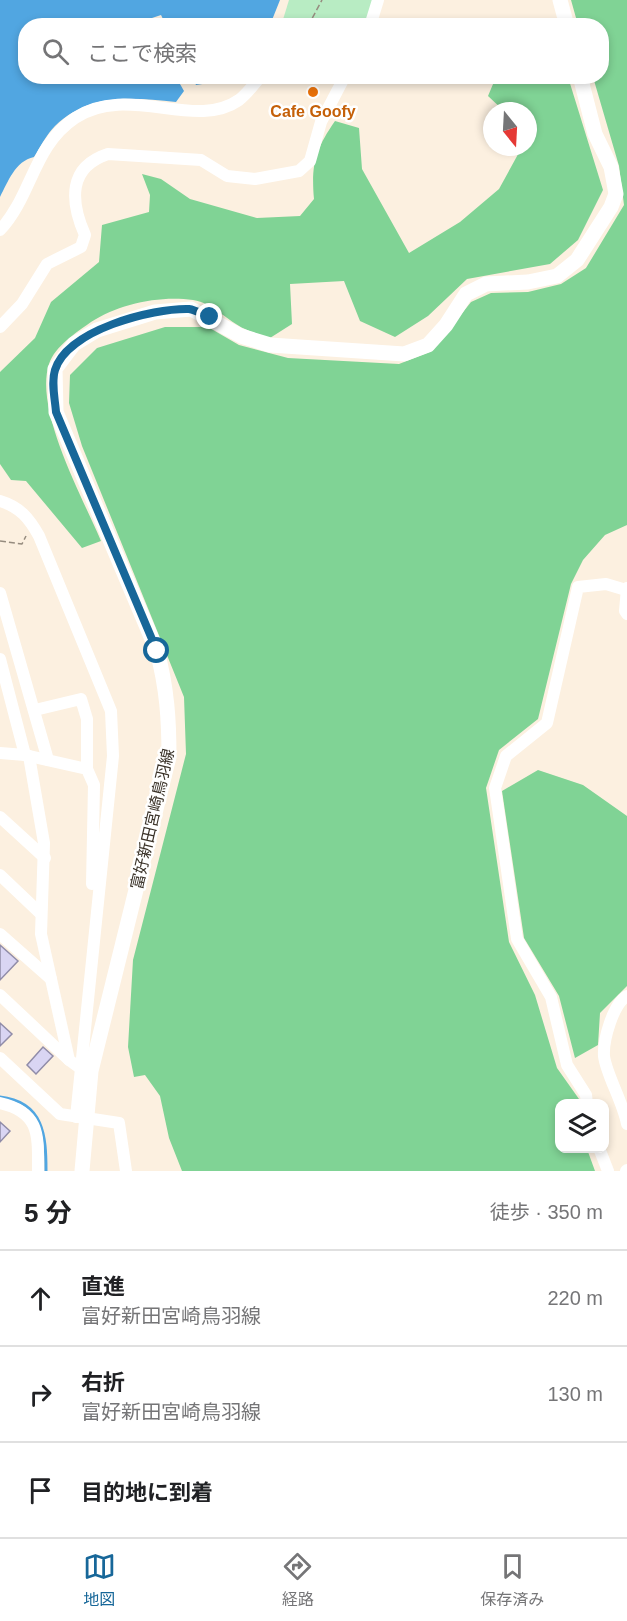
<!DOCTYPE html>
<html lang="ja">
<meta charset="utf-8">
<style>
:root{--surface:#fff;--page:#f2f2f2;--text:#202124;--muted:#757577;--line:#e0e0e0;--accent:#176799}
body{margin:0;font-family:Helvetica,"Noto Sans JP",sans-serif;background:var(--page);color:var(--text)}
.controls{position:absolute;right:18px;bottom:18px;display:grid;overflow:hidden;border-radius:12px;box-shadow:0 3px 9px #0003}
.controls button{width:54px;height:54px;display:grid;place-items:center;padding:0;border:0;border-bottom:2px solid var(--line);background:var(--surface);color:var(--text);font:30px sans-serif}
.compass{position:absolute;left:483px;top:102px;width:54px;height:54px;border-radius:50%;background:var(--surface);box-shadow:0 3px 9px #0003;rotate:162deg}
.stop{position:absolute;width:18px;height:18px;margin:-14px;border:4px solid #176799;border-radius:50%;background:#fff}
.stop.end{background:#176799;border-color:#fff;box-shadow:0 2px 6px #0008}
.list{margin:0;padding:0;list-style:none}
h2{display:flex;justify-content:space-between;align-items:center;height:78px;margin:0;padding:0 24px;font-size:26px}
h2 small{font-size:20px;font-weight:400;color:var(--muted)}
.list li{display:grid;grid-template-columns:39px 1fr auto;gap:18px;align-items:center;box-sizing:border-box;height:96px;padding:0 24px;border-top:2px solid var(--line)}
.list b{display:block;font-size:22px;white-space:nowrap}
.list p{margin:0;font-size:20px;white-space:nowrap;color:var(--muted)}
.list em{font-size:20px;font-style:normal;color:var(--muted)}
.icon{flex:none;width:33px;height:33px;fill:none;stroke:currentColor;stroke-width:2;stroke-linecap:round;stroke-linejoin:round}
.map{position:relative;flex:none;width:627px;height:1171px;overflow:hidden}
.search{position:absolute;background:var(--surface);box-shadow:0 3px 9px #0003;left:18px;right:18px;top:18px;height:66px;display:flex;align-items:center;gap:15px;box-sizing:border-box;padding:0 21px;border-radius:24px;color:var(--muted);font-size:22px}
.sheet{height:366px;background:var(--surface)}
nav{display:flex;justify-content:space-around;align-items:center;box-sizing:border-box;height:84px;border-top:2px solid var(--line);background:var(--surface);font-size:16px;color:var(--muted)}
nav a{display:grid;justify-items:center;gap:3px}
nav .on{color:var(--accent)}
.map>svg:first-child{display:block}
.green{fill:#b8ecc3}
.forest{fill:#80d395}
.water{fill:#51a6e1}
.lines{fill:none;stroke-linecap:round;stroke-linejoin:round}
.stream{stroke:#51a6e1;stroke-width:3}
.building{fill:#d9d5f3;stroke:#908ca8;stroke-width:1.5}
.path{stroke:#968c7f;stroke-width:1.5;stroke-dasharray:6 3;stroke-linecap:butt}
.minor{stroke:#fff;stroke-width:12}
.major{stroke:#fff;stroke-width:15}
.route{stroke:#176799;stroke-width:8}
.food-dot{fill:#e8710a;stroke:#fff;stroke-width:2}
.labels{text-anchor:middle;stroke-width:5;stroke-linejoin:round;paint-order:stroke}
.food-label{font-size:16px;font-weight:bold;fill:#c56008;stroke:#fff}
.street-label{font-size:16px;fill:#3a3228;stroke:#fff}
</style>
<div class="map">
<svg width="627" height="1171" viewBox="0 0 627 1171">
<rect width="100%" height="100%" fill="#fcf0e0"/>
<polygon class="green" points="289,0 378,0 370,25 281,26"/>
<g class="forest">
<polygon points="571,0 627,0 627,525 605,535 583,560 571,584 538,719 499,750 486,788 509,942 535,995 557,1068 579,1099 579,1103 560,1104 560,1148 587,1149 595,1171 182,1171 169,1138 160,1096 145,1075 134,1077 128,1047 133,960 186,754 184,697 82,446 69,403 70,375 97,348 165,327 208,327 239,345 288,358 399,364 432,351 471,302 491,293 528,292 561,284 586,268 624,205 619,166 593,77 602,76 602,26 578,25"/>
<path d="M496,77H568L603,190L578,240L550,264L467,279L428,316L395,337L360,321L344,281L290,284L292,324L270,338C262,335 253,333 245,329C227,321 213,303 193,300C160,295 118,304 91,322C77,332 55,346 49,364C34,410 82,496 101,541L82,548L26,481L11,480L0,464V372L35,338L51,302L99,262L102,225L149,212L150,195L142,174L161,179L190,199L257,218L300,216L314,199C311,165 315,150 335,121L359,128L362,169L409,253L460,222L499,189L522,147H528V111H504L488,96Z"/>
<polygon points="538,770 583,785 627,816 627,986 600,1013 598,1045 575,1058 559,996 524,938 502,791"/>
</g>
<g class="water">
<path d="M0,0H280L270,25H166L161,15L149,19L151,25L26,26V76L176,77L184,91L176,102C132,98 91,92 55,126C47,134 40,147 34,157C15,161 8,182 0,197Z"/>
<polygon points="192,77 229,77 221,81 196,85"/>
</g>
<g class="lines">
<path class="stream" d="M0,1097C44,1102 46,1136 46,1171"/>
</g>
<g class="building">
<polygon points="0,945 18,961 0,980"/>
<polygon points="0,1023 12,1034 0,1046"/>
<polygon points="43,1047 53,1056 36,1074 27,1065"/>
<polygon points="0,1122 10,1131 0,1142"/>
</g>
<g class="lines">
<g class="path">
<polyline points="308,26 322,0"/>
<polyline points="0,541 22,544 26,536"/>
</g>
<g class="minor">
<polyline points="370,26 378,0"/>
<path d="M0,230C32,196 33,146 75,118C127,83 195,131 239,100C247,94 254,84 261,76"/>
<path d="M0,327L22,304L47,264L81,247L85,235C70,201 68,167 108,154L201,160L227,176L255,179L299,171L310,161L321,122L345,76"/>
<path d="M0,501C20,507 29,518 39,536L111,711L113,756L76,1117"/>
<polyline points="627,588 625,611 627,614"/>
<polyline points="0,593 48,760"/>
<polyline points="0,659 25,755"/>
<polyline points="35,710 81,699 87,719 87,769"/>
<polyline points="0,753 25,755 87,769 94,785 92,884"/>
<polyline points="29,756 44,843 41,934 69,1060 80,1068"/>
<polyline points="0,817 45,858"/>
<polyline points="0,875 41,914"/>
<polyline points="0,934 51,979"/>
<polyline points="0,995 69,1060"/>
<path d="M627,996C613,1004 603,1040 604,1056C606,1074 623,1102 627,1124"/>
<polyline points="0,1058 60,1114 119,1123 126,1171"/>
<path d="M0,1103C41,1112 38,1137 38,1171"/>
<polyline points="587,1104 586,1095 567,1065 551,997 517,939 495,788 506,756 547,723 578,587 606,584 626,590"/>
<polyline points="599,1148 608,1171"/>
<polyline points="626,1171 627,1170"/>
</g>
<g class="major">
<polyline points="560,0 567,26"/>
<path d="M82,1171L91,1071L169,757C169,720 167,688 157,651L56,412L55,369L74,344L97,330L155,312L191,309L241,336L270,345L404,354L428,345L446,325L466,294L486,284L528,282L557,276L577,260L611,207L616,194L611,167L595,134L580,76"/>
</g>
</g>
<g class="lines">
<path class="route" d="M157,651L56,412C55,399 51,383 55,370C67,330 152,308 189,309C196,310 204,315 210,317"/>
</g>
<circle class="food-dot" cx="313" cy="92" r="6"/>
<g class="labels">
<g class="food-label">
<text x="313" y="117">Cafe Goofy</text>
</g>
<g class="street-label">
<text transform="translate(152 819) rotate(-77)" y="6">富好新田宮崎鳥羽線</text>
</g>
</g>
</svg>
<div class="controls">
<button><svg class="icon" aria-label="layers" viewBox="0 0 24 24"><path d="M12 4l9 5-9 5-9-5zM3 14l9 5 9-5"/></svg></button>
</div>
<svg class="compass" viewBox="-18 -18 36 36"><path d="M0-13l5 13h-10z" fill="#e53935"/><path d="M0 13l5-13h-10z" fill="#757577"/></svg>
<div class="stop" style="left:157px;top:651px"></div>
<div class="stop end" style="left:210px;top:317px"></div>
<div class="search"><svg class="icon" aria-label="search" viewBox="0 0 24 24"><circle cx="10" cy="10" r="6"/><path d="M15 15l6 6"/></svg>ここで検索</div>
</div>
<section class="sheet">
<h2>5 分<small>徒歩 · 350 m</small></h2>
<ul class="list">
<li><svg class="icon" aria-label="ahead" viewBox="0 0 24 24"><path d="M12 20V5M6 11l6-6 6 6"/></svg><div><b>直進</b><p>富好新田宮崎鳥羽線</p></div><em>220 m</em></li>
<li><svg class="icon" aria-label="right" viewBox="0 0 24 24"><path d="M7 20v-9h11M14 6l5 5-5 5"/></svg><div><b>右折</b><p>富好新田宮崎鳥羽線</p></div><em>130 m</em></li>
<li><svg class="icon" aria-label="arrive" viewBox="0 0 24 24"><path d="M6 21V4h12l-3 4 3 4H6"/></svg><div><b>目的地に到着</b></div></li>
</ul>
</section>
<nav>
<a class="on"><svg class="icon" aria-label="map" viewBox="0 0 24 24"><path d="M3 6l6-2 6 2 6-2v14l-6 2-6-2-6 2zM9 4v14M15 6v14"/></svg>地図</a>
<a><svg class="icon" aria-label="directions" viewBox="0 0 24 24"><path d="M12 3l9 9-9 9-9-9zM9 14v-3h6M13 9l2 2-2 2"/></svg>経路</a>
<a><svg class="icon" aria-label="saved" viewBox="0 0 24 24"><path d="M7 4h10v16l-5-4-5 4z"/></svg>保存済み</a>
</nav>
